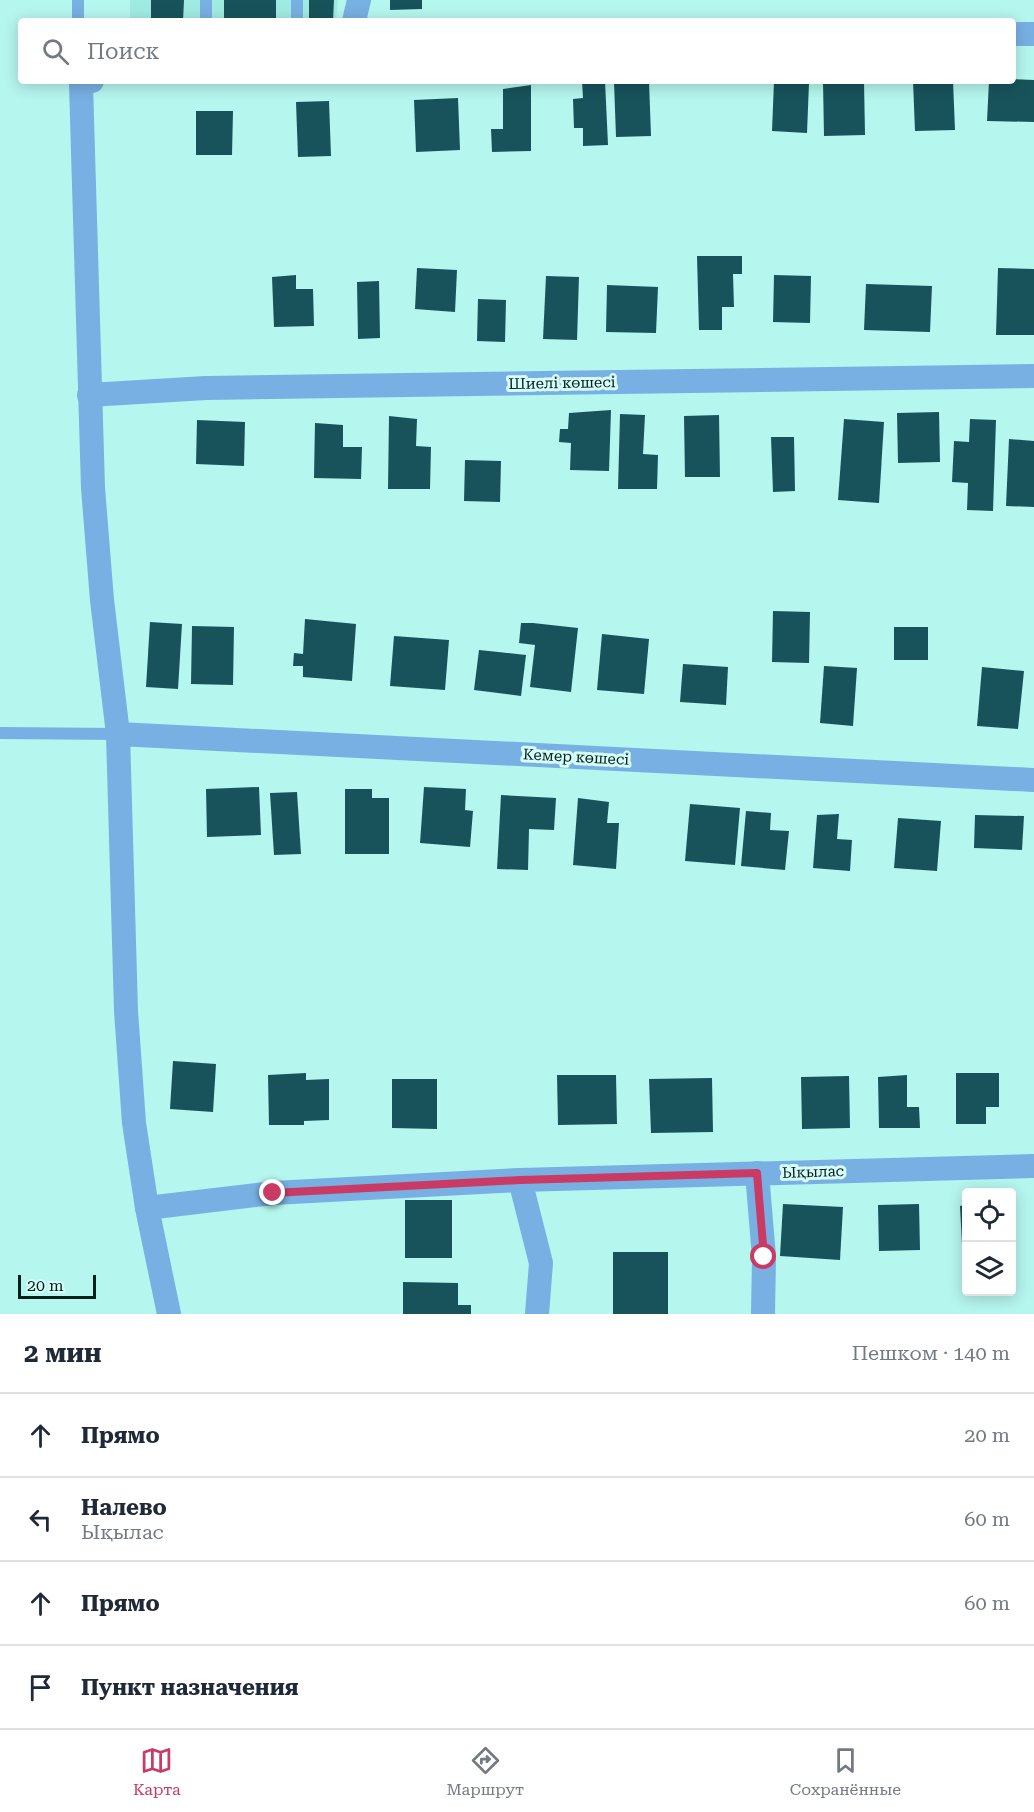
<!DOCTYPE html>
<html lang="ru">
<meta charset="utf-8">
<style>
:root{--surface:#fff;--page:#f2f2f3;--text:#1f2937;--muted:#747a83;--line:#e0e1e3;--accent:#c93b65}
body{margin:0;font-family:"Roboto Serif",serif;background:var(--page);color:var(--text)}
.controls{position:absolute;right:18px;bottom:18px;display:grid;overflow:hidden;border-radius:6px;box-shadow:0 3px 15px #0003}
.controls button{width:54px;height:54px;display:grid;place-items:center;padding:0;border:0;border-bottom:2px solid var(--line);background:var(--surface);color:var(--text);font:30px sans-serif}
.scale{position:absolute;left:18px;bottom:15px;width:78px;box-sizing:border-box;padding-left:6px;border:3px solid #051f1d;border-top:0;font-size:16px;line-height:21px;white-space:nowrap;color:#051f1d;-webkit-text-stroke:4px #d7fdf8;paint-order:stroke}
.stop{position:absolute;width:18px;height:18px;margin:-14px;border:4px solid #c93b65;border-radius:50%;background:#fff}
.stop.end{background:#c93b65;border-color:#fff;box-shadow:0 2px 6px #0008}
.list{margin:0;padding:0;list-style:none}
h2{display:flex;justify-content:space-between;align-items:center;height:78px;margin:0;padding:0 24px;font-size:26px}
h2 small{font-size:20px;font-weight:400;color:var(--muted)}
.list li{display:grid;grid-template-columns:39px 1fr auto;gap:18px;align-items:center;box-sizing:border-box;height:84px;padding:0 24px;border-top:2px solid var(--line)}
.list b{display:block;font-size:22px;white-space:nowrap}
.list p{margin:0;font-size:20px;white-space:nowrap;color:var(--muted)}
.list em{font-size:20px;font-style:normal;color:var(--muted)}
.icon{flex:none;width:33px;height:33px;fill:none;stroke:currentColor;stroke-width:2;stroke-linecap:round;stroke-linejoin:round}
.map{position:relative;flex:none;width:1034px;height:1314px;overflow:hidden}
.search{position:absolute;background:var(--surface);box-shadow:0 3px 15px #0003;left:18px;right:18px;top:18px;height:66px;display:flex;align-items:center;gap:15px;box-sizing:border-box;padding:0 21px;border-radius:6px;color:var(--muted);font-size:22px}
.sheet{height:414px;background:var(--surface)}
nav{display:flex;justify-content:space-around;align-items:center;box-sizing:border-box;height:84px;border-top:2px solid var(--line);background:var(--surface);font-size:16px;color:var(--muted)}
nav a{display:grid;justify-items:center;gap:3px}
nav .on{color:var(--accent)}
.map>svg:first-child{display:block}
.built{fill:#9febe2}
.building{fill:#18535b}
.lines{fill:none;stroke-linecap:round;stroke-linejoin:round}
.lane{stroke:#78b0e3;stroke-width:12}
.street{stroke:#78b0e3;stroke-width:24}
.route{stroke:#c93b65;stroke-width:8}
.labels{text-anchor:middle;stroke-width:6;stroke-linejoin:round;paint-order:stroke}
.street-label{font-size:15px;fill:#051f1d;stroke:#d7fdf8}
</style>
<div class="map">
<svg width="1034" height="1314" viewBox="0 0 1034 1314">
<rect width="100%" height="100%" fill="#b5f6ee"/>
<polygon class="built" points="130,0 338,0 336,21 130,21"/>
<g class="building">
<polygon points="151,0 184,0 183,21 151,21"/>
<rect x="224" y="0" width="52" height="21"/>
<polygon points="309,0 334,0 333,21 309,21"/>
<polygon points="390,0 422,0 422,9 390,10"/>
<polygon points="1013,79 1034,80 1034,122 987,121 989,81 1013,81"/>
<polygon points="582,81 605,81 608,145 583,146 583,128 574,128 573,99 583,98"/>
<polygon points="649,81 651,136 616,137 614,82"/>
<polygon points="774,81 809,83 807,133 772,131"/>
<polygon points="864,81 865,135 824,136 823,82"/>
<polygon points="913,81 953,81 955,130 915,131"/>
<polygon points="531,85 531,151 492,152 491,129 503,129 503,89"/>
<polygon points="458,98 460,150 416,152 414,100"/>
<polygon points="329,101 331,156 298,157 296,102"/>
<polygon points="196,111 233,111 232,155 196,155"/>
<polygon points="697,256 742,256 742,274 733,274 734,307 722,307 722,330 699,330"/>
<polygon points="417,268 457,270 455,312 415,309"/>
<polygon points="998,268 1034,269 1034,335 996,335"/>
<polygon points="296,275 296,289 313,289 314,326 274,327 272,277"/>
<polygon points="774,275 811,276 810,323 773,322"/>
<polygon points="546,276 579,277 577,340 543,339"/>
<polygon points="379,281 380,338 358,339 357,282"/>
<polygon points="866,284 932,286 930,332 864,330"/>
<polygon points="607,285 658,287 656,333 606,332"/>
<polygon points="478,299 506,300 505,342 477,341"/>
<polygon points="611,410 609,471 570,470 571,443 559,442 560,429 568,429 569,413"/>
<polygon points="939,412 940,462 898,463 897,413"/>
<polygon points="620,414 645,415 643,454 658,455 657,489 618,489"/>
<polygon points="719,415 720,477 685,477 684,416"/>
<polygon points="389,416 417,419 416,446 431,447 430,489 388,489"/>
<polygon points="844,419 884,422 879,503 838,500"/>
<polygon points="970,419 996,420 993,511 967,510 968,483 952,482 954,441 969,442"/>
<polygon points="197,420 245,422 244,466 196,464"/>
<polygon points="315,423 343,425 343,447 362,447 361,479 314,478"/>
<polygon points="771,437 794,437 795,491 773,492"/>
<polygon points="1009,439 1034,441 1034,507 1006,506"/>
<polygon points="465,460 501,461 500,502 464,501"/>
<polygon points="773,611 810,612 809,663 772,662"/>
<polygon points="305,619 356,624 352,681 303,677 303,666 293,666 294,653 303,654"/>
<polygon points="150,622 182,624 178,689 146,687"/>
<polygon points="521,623 533,623 578,628 571,692 530,687 535,645 519,643"/>
<polygon points="192,626 234,627 233,685 191,684"/>
<rect x="894" y="627" width="34" height="33"/>
<polygon points="602,634 649,639 644,694 597,690"/>
<polygon points="394,636 449,640 445,690 390,686"/>
<polygon points="479,650 526,655 521,696 474,690"/>
<polygon points="683,664 728,667 726,705 680,702"/>
<polygon points="824,666 857,668 853,726 820,723"/>
<polygon points="982,667 1024,671 1018,729 977,726"/>
<polygon points="259,787 261,835 207,837 206,789"/>
<polygon points="424,787 466,789 465,810 473,811 470,847 420,843"/>
<polygon points="345,789 372,789 372,798 389,798 389,854 345,854"/>
<polygon points="297,792 301,854 274,855 270,793"/>
<polygon points="501,795 556,798 554,830 529,829 528,870 497,869"/>
<polygon points="578,798 609,802 607,823 619,823 616,869 573,865"/>
<polygon points="690,804 740,808 735,865 685,861"/>
<polygon points="746,811 771,813 770,830 789,831 785,870 741,866"/>
<polygon points="839,814 837,839 852,840 850,871 813,868 817,815"/>
<polygon points="975,815 1024,816 1022,850 974,848"/>
<polygon points="898,818 941,821 937,871 894,868"/>
<polygon points="173,1061 216,1064 213,1112 170,1109"/>
<polygon points="306,1073 306,1080 329,1079 329,1120 304,1121 304,1125 269,1125 268,1075"/>
<polygon points="956,1073 999,1073 999,1107 986,1107 986,1124 956,1124"/>
<polygon points="557,1075 616,1075 617,1124 558,1125"/>
<polygon points="907,1075 907,1107 919,1107 920,1128 879,1128 878,1077"/>
<polygon points="849,1076 850,1128 802,1129 801,1077"/>
<polygon points="712,1078 713,1132 651,1133 649,1079"/>
<polygon points="392,1079 437,1079 437,1129 392,1128"/>
<rect x="405" y="1200" width="47" height="58"/>
<polygon points="783,1204 843,1207 840,1260 780,1256"/>
<polygon points="919,1204 920,1250 879,1251 878,1205"/>
<polygon points="966,1205 966,1264 963,1264 960,1206"/>
<rect x="613" y="1252" width="55" height="62"/>
<polygon points="403,1282 458,1283 458,1305 471,1305 471,1314 403,1314"/>
</g>
<g class="lines">
<g class="lane">
<polyline points="78,0 78,21"/>
<polyline points="206,0 206,21"/>
<polyline points="297,21 297,0"/>
<polyline points="0,733 118,734"/>
</g>
<g class="street">
<polyline points="354,21 359,0"/>
<polyline points="1013,34 1034,34"/>
<polyline points="92,81 81,84 93,488 102,600 118,734 126,1011 134,1123 147,1208 273,1193 520,1180 1034,1166"/>
<polyline points="89,395 206,388 1034,376"/>
<polyline points="118,734 1034,780"/>
<polyline points="757,1173 764,1257 763,1314"/>
<polyline points="520,1180 541,1263 537,1314"/>
<polyline points="147,1208 169,1314"/>
</g>
</g>
<g class="lines">
<polyline class="route" points="273,1193 520,1180 757,1173 764,1257"/>
</g>
<g class="labels">
<g class="street-label">
<text transform="translate(562 383) rotate(-1)" y="5">Шиелі көшесі</text>
<text transform="translate(576 757) rotate(3)" y="5">Кемер көшесі</text>
<text transform="translate(813 1172) rotate(-2)" y="5">Ықылас</text>
</g>
</g>
</svg>
<div class="controls">
<button><svg class="icon" aria-label="locate" viewBox="0 0 24 24"><circle cx="12" cy="12" r="6"/><path d="M12 2v4M12 18v4M2 12h4M18 12h4"/></svg></button>
<button><svg class="icon" aria-label="layers" viewBox="0 0 24 24"><path d="M12 4l9 5-9 5-9-5zM3 14l9 5 9-5"/></svg></button>
</div>
<div class="scale">20 m</div>
<div class="stop" style="left:764px;top:1257px"></div>
<div class="stop end" style="left:273px;top:1193px"></div>
<div class="search"><svg class="icon" aria-label="search" viewBox="0 0 24 24"><circle cx="10" cy="10" r="6"/><path d="M15 15l6 6"/></svg>Поиск</div>
</div>
<section class="sheet">
<h2>2 мин<small>Пешком · 140 m</small></h2>
<ul class="list">
<li><svg class="icon" aria-label="ahead" viewBox="0 0 24 24"><path d="M12 20V5M6 11l6-6 6 6"/></svg><div><b>Прямо</b></div><em>20 m</em></li>
<li><svg class="icon" aria-label="left" viewBox="0 0 24 24"><path d="M17 20v-9H6M10 6l-5 5 5 5"/></svg><div><b>Налево</b><p>Ықылас</p></div><em>60 m</em></li>
<li><svg class="icon" aria-label="ahead" viewBox="0 0 24 24"><path d="M12 20V5M6 11l6-6 6 6"/></svg><div><b>Прямо</b></div><em>60 m</em></li>
<li><svg class="icon" aria-label="arrive" viewBox="0 0 24 24"><path d="M6 21V4h12l-3 4 3 4H6"/></svg><div><b>Пункт назначения</b></div></li>
</ul>
</section>
<nav>
<a class="on"><svg class="icon" aria-label="map" viewBox="0 0 24 24"><path d="M3 6l6-2 6 2 6-2v14l-6 2-6-2-6 2zM9 4v14M15 6v14"/></svg>Карта</a>
<a><svg class="icon" aria-label="directions" viewBox="0 0 24 24"><path d="M12 3l9 9-9 9-9-9zM9 14v-3h6M13 9l2 2-2 2"/></svg>Маршрут</a>
<a><svg class="icon" aria-label="saved" viewBox="0 0 24 24"><path d="M7 4h10v16l-5-4-5 4z"/></svg>Сохранённые</a>
</nav>
